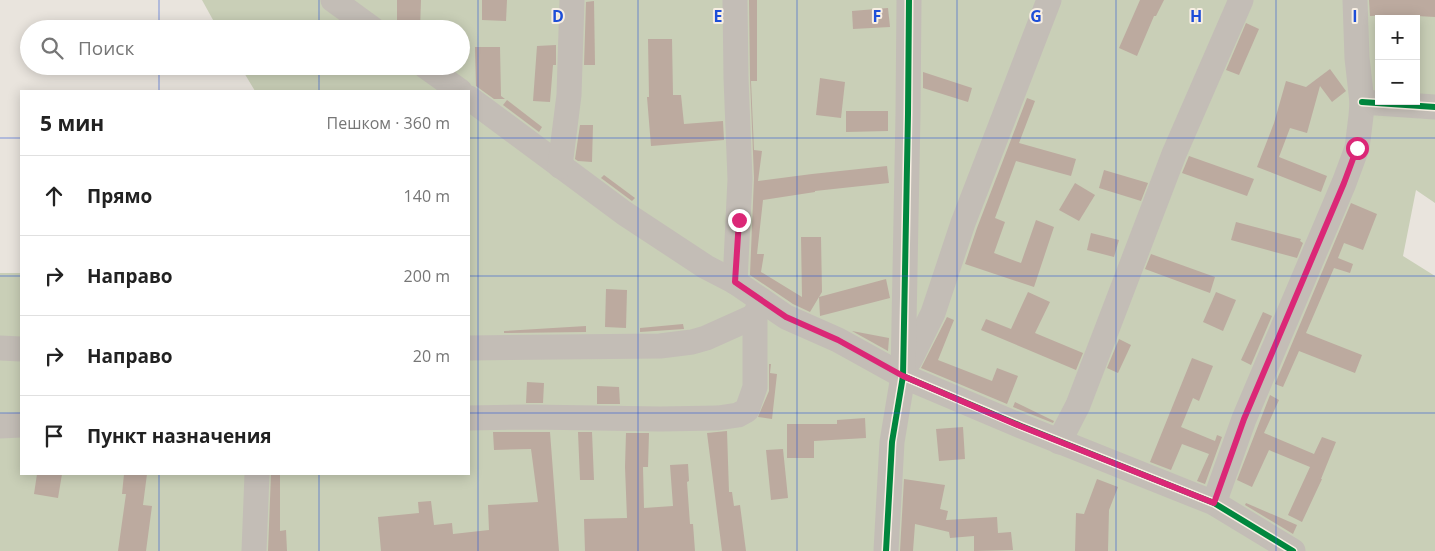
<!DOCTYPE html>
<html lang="ru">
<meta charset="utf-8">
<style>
:root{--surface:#fff;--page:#f2f2f2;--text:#222;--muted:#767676;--line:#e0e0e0}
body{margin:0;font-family:"Open Sans",sans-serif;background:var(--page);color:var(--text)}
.controls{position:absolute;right:15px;top:15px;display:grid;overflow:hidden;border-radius:0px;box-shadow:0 2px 12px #0003}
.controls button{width:45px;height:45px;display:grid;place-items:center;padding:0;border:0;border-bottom:1px solid var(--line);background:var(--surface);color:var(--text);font:25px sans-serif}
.stop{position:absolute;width:15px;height:15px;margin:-11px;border:4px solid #db2777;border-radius:50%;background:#fff}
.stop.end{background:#db2777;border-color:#fff;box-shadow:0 1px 5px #0008}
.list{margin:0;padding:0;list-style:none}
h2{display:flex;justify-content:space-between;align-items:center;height:65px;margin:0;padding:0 20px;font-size:21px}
h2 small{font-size:16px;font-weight:400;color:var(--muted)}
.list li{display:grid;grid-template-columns:32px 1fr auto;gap:15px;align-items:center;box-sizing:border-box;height:80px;padding:0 20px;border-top:1px solid var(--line)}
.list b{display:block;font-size:19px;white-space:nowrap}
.list em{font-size:16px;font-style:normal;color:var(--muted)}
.icon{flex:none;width:28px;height:28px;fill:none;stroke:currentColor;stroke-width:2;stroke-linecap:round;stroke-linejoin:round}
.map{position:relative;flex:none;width:1435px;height:551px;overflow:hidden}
.search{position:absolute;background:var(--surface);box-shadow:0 2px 12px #0003;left:20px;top:20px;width:450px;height:55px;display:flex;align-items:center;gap:12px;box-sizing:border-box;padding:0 18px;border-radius:28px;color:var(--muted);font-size:19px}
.panel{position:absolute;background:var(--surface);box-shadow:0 2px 12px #0003;left:20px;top:90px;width:450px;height:385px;border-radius:0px}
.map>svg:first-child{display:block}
.green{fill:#c9cfb7;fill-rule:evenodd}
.building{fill:#bcaa9f}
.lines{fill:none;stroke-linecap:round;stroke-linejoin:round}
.minor{stroke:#c3bdb6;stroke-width:25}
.cycleway-casing{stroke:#f8efe3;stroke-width:9}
.cycleway{stroke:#00873e;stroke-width:6}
.route{stroke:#db2777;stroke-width:6}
.grid{fill:none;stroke:#1d4ed8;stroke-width:1;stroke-opacity:0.55}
.grid-label{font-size:16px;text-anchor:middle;font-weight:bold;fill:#1d4ed8;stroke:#f8efe3;stroke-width:4;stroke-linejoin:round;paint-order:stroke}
</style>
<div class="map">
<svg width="1435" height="551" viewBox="0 0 1435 551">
<rect width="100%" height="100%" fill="#e9e4dd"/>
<path class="green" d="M202,0H1435V203L1416,190L1403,256L1435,276V551H0V273H21V474H469V91H255L240,66H461V29H218ZM1379,19H1416V101H1379Z"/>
<g class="building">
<polygon points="397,0 421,0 420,29 397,29"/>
<polygon points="482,0 507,0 506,21 482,20"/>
<polygon points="749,0 757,0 757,81 751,81 754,150 762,151 758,181 812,174 887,166 889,183 815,191 815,192 763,200 757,254 764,254 761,272 802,297 801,237 821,237 822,292 819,297 886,279 890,298 820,316 819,297 810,312 793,304 750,275 754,178 750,78"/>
<polygon points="1140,0 1164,0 1156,16 1154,16 1137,56 1119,48"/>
<polygon points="1369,0 1435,0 1435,17 1399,15 1370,16"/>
<polygon points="594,1 595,65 584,65 586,2"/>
<polygon points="888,8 890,27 853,29 852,11"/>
<polygon points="1246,23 1259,29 1239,75 1226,70"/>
<polygon points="648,39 672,39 673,95 681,95 684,124 723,121 724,140 651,146 647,97 649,97"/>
<polygon points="556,45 556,65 553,65 550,102 533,101 537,46"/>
<polygon points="475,47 500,47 501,96 505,99 494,99 476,86"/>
<polygon points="1330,69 1346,91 1332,102 1320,86 1307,133 1290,128 1279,157 1327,176 1321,192 1257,167 1274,123 1286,81 1306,87"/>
<polygon points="923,72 972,88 968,102 923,88"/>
<polygon points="820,78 845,82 841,118 816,115"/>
<polygon points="1027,98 1035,101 1019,143 1076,159 1071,176 1016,161 995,218 1005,222 994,253 1021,263 1036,220 1054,227 1034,287 965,264 977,228"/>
<polygon points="507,100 542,127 539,132 503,105"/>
<polygon points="846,111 888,111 888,131 846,132"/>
<polygon points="580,125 593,125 592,162 578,161 575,159"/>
<polygon points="1189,156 1254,179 1247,196 1182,173"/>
<polygon points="1104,170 1148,183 1141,201 1099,188"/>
<polygon points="604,175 635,198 632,201 601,178"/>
<polygon points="1075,183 1095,195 1079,221 1059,210"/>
<polygon points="1351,203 1377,214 1363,250 1344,243 1338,258 1353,264 1350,273 1334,268 1306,333 1362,355 1355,373 1299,351 1283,387 1275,384"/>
<polygon points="1236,222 1301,239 1300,241 1303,243 1297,258 1231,240"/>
<polygon points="1091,233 1119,240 1114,257 1087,250"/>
<polygon points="1151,254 1215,277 1210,293 1145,269"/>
<polygon points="606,289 627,290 626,328 605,327"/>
<polygon points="1028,292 1050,302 1035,333 1083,353 1076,370 981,330 986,319 1011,329"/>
<polygon points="1216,292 1236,300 1223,331 1203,322"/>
<polygon points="1263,312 1272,316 1251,365 1241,360"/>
<polygon points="947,317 954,320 938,360 992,381 997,368 1018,376 1007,404 921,368"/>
<polygon points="683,324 684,329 640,332 640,328"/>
<polygon points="586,326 586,332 504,333 504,331"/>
<polygon points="852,331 889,338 888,351"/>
<polygon points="1119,339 1131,345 1118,373 1107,368"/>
<polygon points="1192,358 1213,366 1199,401 1193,398 1181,427 1215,441 1217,435 1222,437 1205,484 1197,481 1209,454 1182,444 1171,470 1150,462"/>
<polygon points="769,364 771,364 770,373 777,374 772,419 758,417 769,391"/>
<polygon points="527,382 544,383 543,403 526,403"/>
<polygon points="597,386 619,387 620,404 597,404"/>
<polygon points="1270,395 1279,400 1264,433 1314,454 1322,437 1336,442 1321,479 1322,479 1302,522 1288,515 1310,467 1269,450 1252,487 1237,480"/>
<polygon points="1015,402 1054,421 1053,423 1013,407"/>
<polygon points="865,418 866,438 814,441 814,458 787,458 787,424 837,424 837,420"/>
<polygon points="963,427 965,459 939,461 936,429"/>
<polygon points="727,431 729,492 732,492 734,506 740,505 746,551 722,551 707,433"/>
<polygon points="493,432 550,432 559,551 381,551 378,517 419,513 418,502 431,501 434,525 452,523 453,534 489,530 488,505 538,502 531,449 494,450"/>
<polygon points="578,432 592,432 594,480 580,480"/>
<polygon points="626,433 649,433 648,467 643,467 644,508 673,506 670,465 688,464 689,481 687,482 690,524 693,524 695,551 585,551 584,519 627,518 625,467"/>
<polygon points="783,449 788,498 771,500 766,450"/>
<polygon points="37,474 62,474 58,498 34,494"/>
<polygon points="124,474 147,474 143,505 152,506 146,551 118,551 126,494 122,494"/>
<polygon points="271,474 280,474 280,531 286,530 287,551 268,551"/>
<polygon points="904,479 945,485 940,509 948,511 946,520 997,517 998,533 1011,532 1013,550 974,551 974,536 950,538 949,532 915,524 913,551 900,551"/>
<polygon points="1097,479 1118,487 1109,510 1108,551 1075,551 1076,513 1084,514"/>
<polygon points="1246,503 1297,525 1293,534 1245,505"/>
</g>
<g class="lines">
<g class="minor">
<polyline points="333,0 373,29"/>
<polyline points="735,0 736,78 740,179 735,282"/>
<polyline points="425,66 460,91"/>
<polyline points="469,98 624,213 706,267 735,282 786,317 838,340 903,376 1021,426 1214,503 1293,551"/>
<polyline points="1362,102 1435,107"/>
<polyline points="560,166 569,95 572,0"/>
<polyline points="0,348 21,349"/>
<polyline points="469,348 660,346 692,342 706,338 755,316"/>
<polyline points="905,364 910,360 933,313 963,223 1049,0"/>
<polyline points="469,418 531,417 660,419 718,418 738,415 747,410 755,387 755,316 761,300"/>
<polyline points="0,426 21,425"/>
<polyline points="1059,442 1078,405 1174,154 1241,0"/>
<polyline points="1214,503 1244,419 1344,183 1357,148 1361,116 1362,102 1357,58 1355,0"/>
<polyline points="254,551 257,474"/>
<polyline points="886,551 892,442 903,376 908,114 909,0"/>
</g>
<defs>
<g id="cycleway">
<polyline points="1362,102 1435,107"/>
<polyline points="903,376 1021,426 1214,503 1293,551"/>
<polyline points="886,551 892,442 903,376 908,114 909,0"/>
</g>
</defs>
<use href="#cycleway" class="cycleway-casing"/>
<use href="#cycleway" class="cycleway"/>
</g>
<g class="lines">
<polyline class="route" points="739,220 735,282 786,317 838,340 903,376 1020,426 1214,503 1244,419 1344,183 1357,148"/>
</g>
<path class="grid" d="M159,0V29M319,0V29M478,0V551M638,0V551M797,0V551M957,0V551M1116,0V551M1276,0V551M159,66V91M319,66V91M0,138H21M469,138H1435M0,276H21M469,276H1435M0,413H21M469,413H1435M159,474V551M319,474V551"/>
<g class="grid-label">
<text x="558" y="22">D</text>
<text x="718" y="22">E</text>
<text x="877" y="22">F</text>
<text x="1036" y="22">G</text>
<text x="1196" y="22">H</text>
<text x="1355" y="22">I</text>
</g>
</svg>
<div class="controls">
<button>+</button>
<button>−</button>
</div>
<div class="stop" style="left:1357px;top:148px"></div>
<div class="stop end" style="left:739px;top:220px"></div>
<div class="search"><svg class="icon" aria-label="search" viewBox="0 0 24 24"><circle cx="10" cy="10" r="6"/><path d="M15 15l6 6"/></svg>Поиск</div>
<section class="panel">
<h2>5 мин<small>Пешком · 360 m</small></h2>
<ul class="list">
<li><svg class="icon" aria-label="ahead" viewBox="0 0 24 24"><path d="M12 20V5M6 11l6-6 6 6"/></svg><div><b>Прямо</b></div><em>140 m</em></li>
<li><svg class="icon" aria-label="right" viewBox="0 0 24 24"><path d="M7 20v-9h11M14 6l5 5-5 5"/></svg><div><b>Направо</b></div><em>200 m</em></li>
<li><svg class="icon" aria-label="right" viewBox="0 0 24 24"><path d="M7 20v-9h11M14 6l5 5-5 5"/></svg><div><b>Направо</b></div><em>20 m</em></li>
<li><svg class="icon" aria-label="arrive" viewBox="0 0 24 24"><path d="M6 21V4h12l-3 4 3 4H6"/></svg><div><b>Пункт назначения</b></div></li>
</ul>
</section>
</div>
